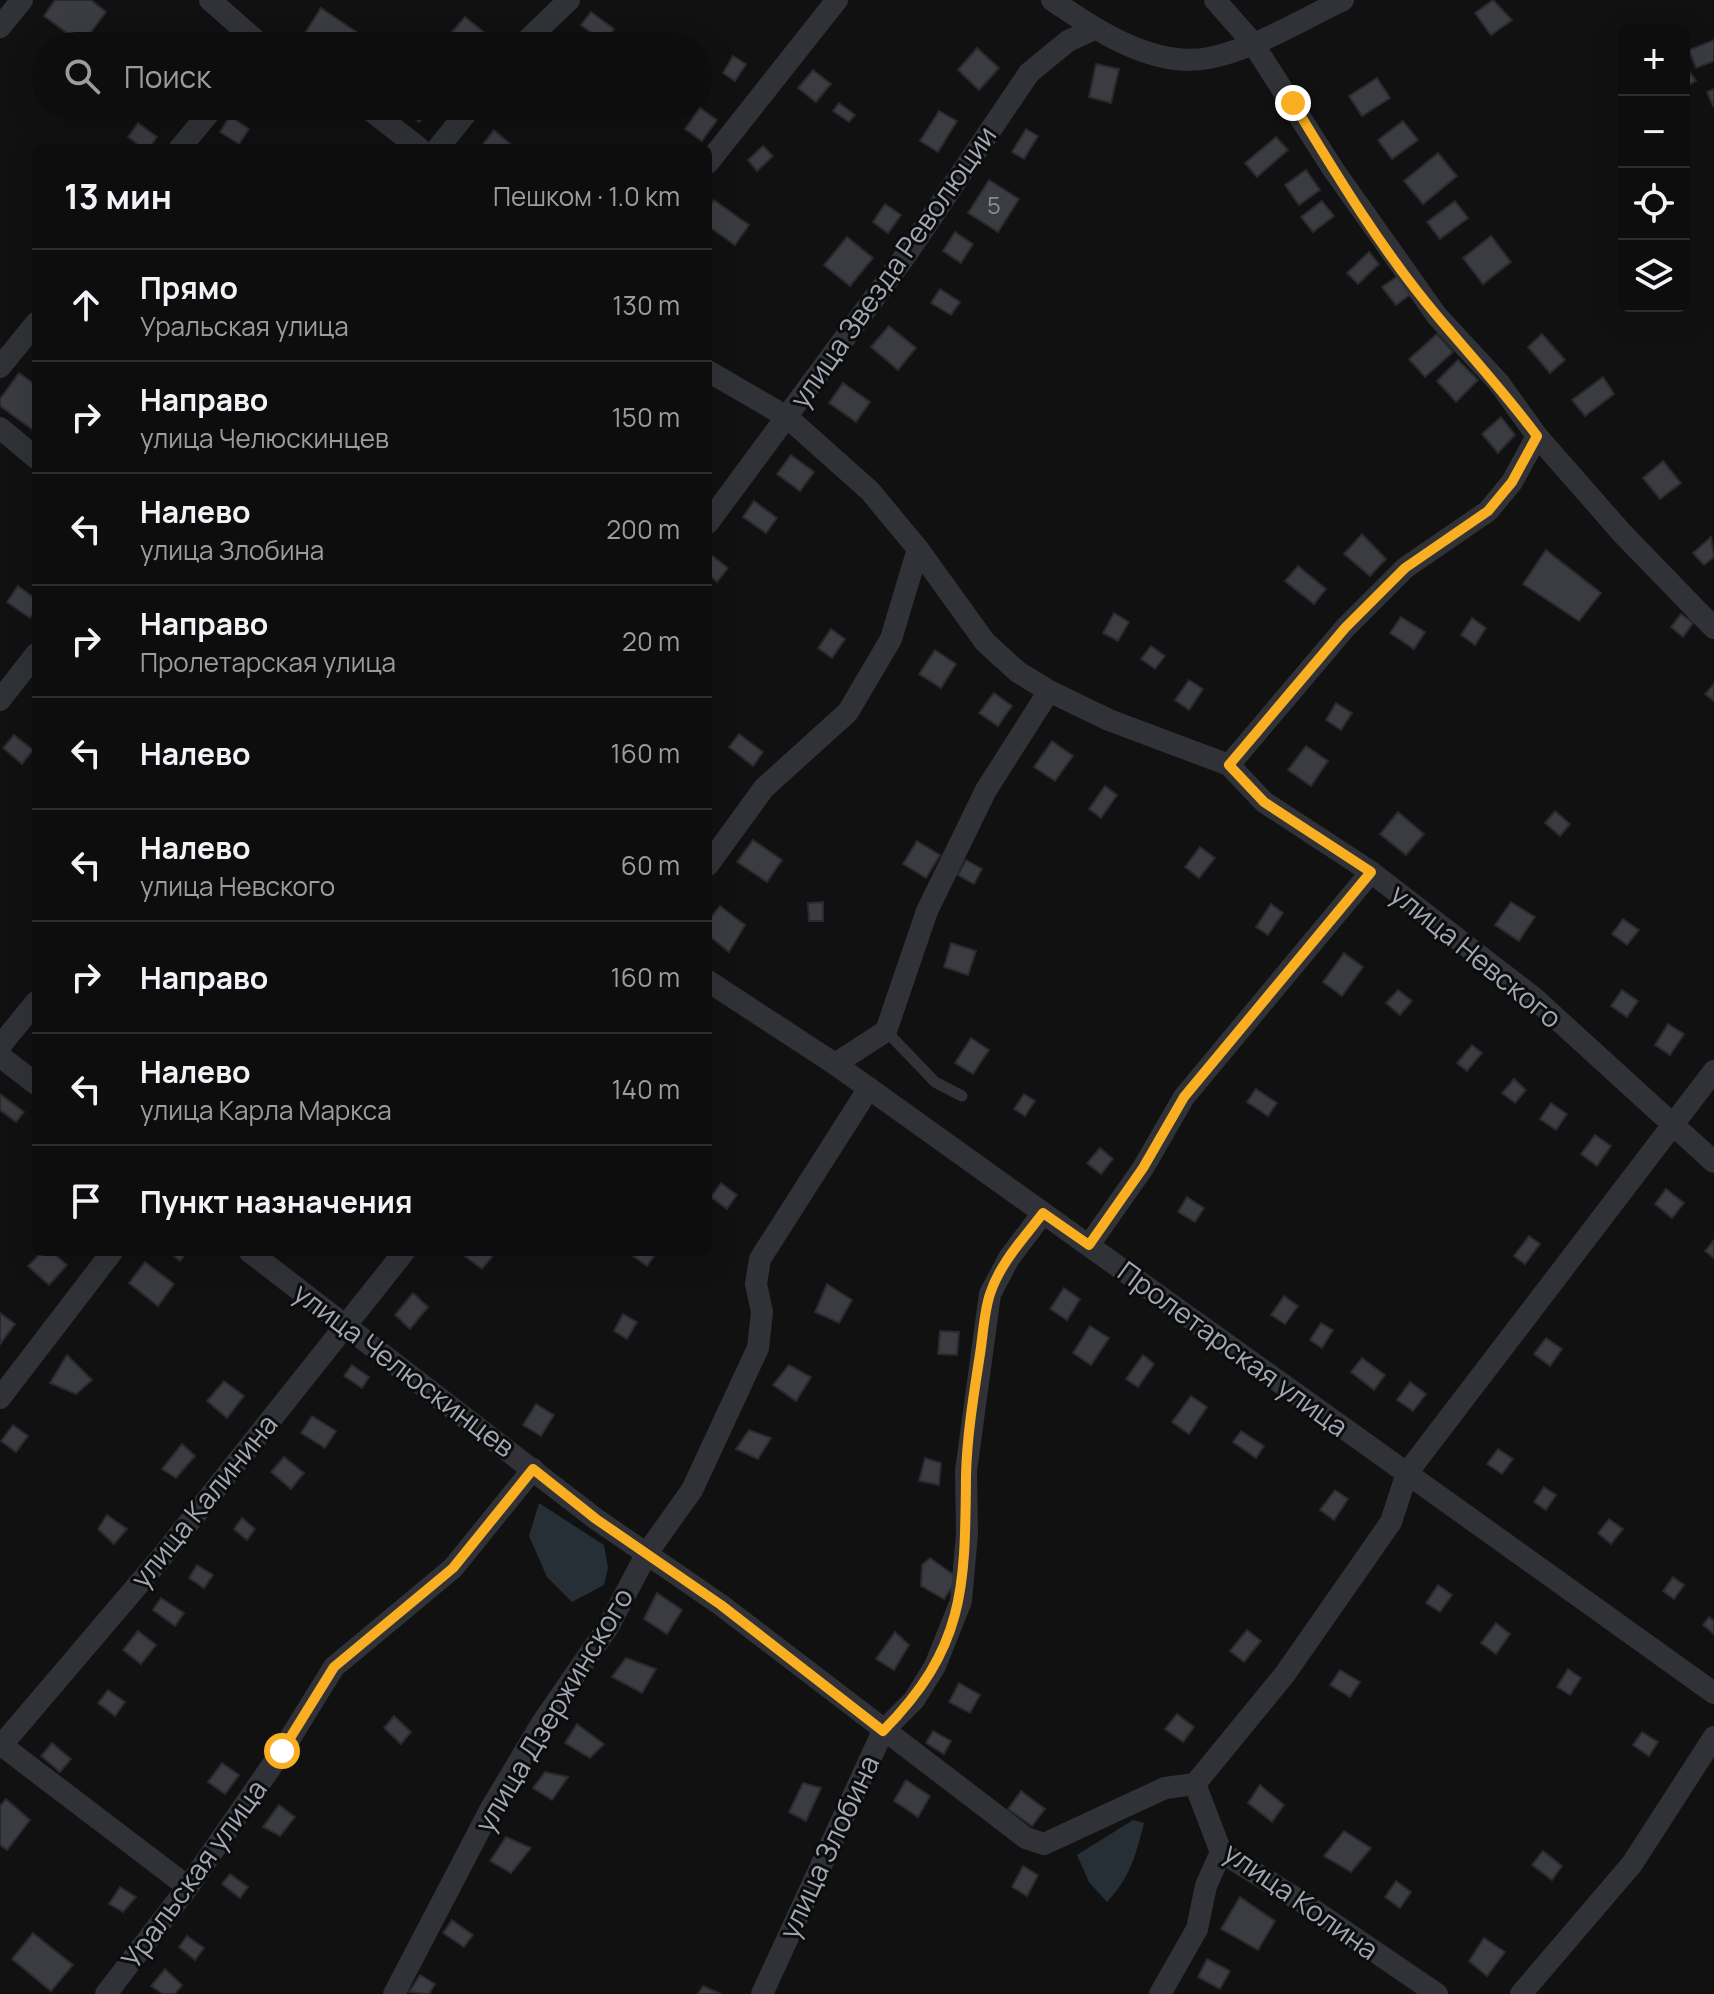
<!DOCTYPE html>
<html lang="ru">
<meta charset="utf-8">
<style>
:root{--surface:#0d0d0e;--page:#161617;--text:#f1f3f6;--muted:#9a9c9e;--line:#2d2d2e}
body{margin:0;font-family:Manrope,sans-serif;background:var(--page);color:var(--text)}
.controls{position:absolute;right:24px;top:24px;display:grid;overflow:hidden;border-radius:12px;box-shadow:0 8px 32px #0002}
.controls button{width:72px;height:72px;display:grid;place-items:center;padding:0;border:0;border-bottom:2px solid var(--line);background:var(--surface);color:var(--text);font:40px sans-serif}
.stop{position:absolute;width:24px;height:24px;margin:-18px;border:6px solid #faae21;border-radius:50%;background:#fff}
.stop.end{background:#faae21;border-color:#fff;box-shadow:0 2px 8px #0008}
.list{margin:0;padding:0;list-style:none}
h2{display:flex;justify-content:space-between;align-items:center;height:104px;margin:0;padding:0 32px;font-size:34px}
h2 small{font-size:26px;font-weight:400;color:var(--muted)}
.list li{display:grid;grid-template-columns:52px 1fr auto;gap:24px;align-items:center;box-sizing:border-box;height:112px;padding:0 32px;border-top:2px solid var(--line)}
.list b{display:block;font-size:30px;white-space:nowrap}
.list p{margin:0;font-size:26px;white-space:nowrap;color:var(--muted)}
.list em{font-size:26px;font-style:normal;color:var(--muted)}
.icon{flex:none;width:44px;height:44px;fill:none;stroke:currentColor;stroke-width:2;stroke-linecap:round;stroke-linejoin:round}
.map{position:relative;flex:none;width:1714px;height:1994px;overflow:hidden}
.search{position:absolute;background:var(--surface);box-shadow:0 8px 32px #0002;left:32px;top:32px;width:680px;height:88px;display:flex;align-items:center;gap:20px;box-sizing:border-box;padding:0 28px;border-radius:44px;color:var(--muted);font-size:30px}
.panel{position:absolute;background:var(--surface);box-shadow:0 8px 32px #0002;left:32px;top:144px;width:680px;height:1112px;border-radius:12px}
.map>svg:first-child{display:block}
.water{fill:#272f36}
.building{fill:#3b3c42;stroke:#2a2a2e;stroke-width:2}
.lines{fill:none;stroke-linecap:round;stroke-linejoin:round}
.service{stroke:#313237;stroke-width:11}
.minor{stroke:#313237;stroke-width:22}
.route{stroke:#faae21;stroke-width:10}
.labels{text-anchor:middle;stroke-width:6;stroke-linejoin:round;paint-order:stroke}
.number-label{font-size:24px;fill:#888c98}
.street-label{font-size:28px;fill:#a1a7b4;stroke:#0c0c0d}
</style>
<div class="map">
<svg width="1714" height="1994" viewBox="0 0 1714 1994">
<rect width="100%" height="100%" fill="#111112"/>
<g class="water">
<polygon points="539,1503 604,1545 608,1568 604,1585 572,1602 547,1577 529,1536"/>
<path d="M1133,1820L1144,1823C1136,1855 1130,1877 1107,1902L1089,1882L1077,1855Z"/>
</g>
<g class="building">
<polygon points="55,0 91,0 106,12 82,44 44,16"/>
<polygon points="1493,0 1512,20 1491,35 1475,13"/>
<polygon points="321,8 358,33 350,46 324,46 305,33"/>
<polygon points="591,12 614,29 604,42 581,25"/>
<polygon points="465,17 486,34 476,46 469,46 452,32"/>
<polygon points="1714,40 1714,61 1696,68 1689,50"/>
<polygon points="977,48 999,68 979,90 958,70"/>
<polygon points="733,56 746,64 735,81 723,73"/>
<polygon points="1096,64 1119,69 1111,103 1089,97"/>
<polygon points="1684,64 1696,81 1684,88"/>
<polygon points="813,70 831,84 816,102 798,88"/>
<polygon points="1377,78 1390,98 1362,116 1349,96"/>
<polygon points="1714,89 1714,105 1713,106 1707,92"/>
<polygon points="839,103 855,115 849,122 833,111"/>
<polygon points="402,106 433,106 419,122"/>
<polygon points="700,108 717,120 702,141 685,129"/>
<polygon points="939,111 957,121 938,152 920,141"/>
<polygon points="230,116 249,129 239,144 220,132"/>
<polygon points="1403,121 1418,140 1392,159 1378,140"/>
<polygon points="138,123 157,137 149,148 143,148 128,137"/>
<polygon points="1026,129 1038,136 1024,159 1012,152"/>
<polygon points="494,130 515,148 480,148"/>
<polygon points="1276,137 1288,150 1257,177 1245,163"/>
<polygon points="763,146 773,156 757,171 748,160"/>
<polygon points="1438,153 1457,176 1423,204 1404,181"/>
<polygon points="1306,170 1320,190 1299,205 1285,185"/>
<polygon points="989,180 1019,199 998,232 968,213"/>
<polygon points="714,200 749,225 735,245 708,226 708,209"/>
<polygon points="1322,201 1334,216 1313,232 1301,217"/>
<polygon points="1455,201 1468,218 1440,239 1427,222"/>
<polygon points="885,204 901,215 888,233 873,222"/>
<polygon points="955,232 973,244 961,263 943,251"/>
<polygon points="1491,236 1511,262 1483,284 1463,258"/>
<polygon points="847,237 873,258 850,286 824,265"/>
<polygon points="1369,252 1379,264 1358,284 1347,273"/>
<polygon points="1398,276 1411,294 1396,305 1382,287"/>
<polygon points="940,289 960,302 951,315 931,303"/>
<polygon points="889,326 916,348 898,370 871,347"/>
<polygon points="1437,334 1453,352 1425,377 1409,359"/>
<polygon points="1542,334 1565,360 1550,373 1528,347"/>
<polygon points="1458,360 1478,380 1456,402 1437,381"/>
<polygon points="19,373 36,385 36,425 33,430 0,406 0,399"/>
<polygon points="1603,377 1614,394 1585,416 1572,400"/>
<polygon points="843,383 870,402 856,422 829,403"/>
<polygon points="1501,417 1515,435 1498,453 1482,434"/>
<polygon points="791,455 814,472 800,491 777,474"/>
<polygon points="1663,461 1681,483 1660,499 1643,478"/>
<polygon points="754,501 777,518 766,533 743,517"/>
<polygon points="1362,534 1386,559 1370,576 1344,554"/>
<polygon points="1711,537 1714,557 1704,565 1693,553"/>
<polygon points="1546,550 1601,593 1579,621 1523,584"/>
<polygon points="710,554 728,568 717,582 708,574"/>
<polygon points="1298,566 1326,589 1314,604 1285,581"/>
<polygon points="18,586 36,599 36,610 30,618 7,602"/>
<polygon points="1114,613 1129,622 1118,641 1103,633"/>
<polygon points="1681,614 1693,623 1683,637 1671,627"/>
<polygon points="1401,617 1425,632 1414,649 1390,633"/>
<polygon points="1472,618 1486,628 1475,645 1461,635"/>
<polygon points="831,629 845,639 832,658 818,648"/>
<polygon points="1151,646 1165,656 1155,669 1141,659"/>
<polygon points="935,650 956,664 941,688 919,674"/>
<polygon points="1189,680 1203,689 1189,710 1175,700"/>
<polygon points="1714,684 1714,701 1705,694"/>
<polygon points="994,693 1012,706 998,726 979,713"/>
<polygon points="1336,703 1352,713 1341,730 1326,720"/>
<polygon points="739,734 763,752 753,766 729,747"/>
<polygon points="14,735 33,750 22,764 3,748"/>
<polygon points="1052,741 1073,756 1055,781 1034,767"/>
<polygon points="1306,746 1328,761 1311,786 1288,770"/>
<polygon points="1105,786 1117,795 1101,818 1089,809"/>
<polygon points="1555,811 1570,824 1560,836 1545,823"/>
<polygon points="1398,812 1424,834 1406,855 1380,834"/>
<polygon points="753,840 782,860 767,882 737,862"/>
<polygon points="917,841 940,855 926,878 903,864"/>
<polygon points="1200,847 1215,858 1199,878 1185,867"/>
<polygon points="966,860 982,869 974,884 958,875"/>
<polygon points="823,902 823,921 809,921 808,903"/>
<polygon points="1511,902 1535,917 1519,941 1495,925"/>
<polygon points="1271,904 1283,913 1268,935 1256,927"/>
<polygon points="720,906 745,925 729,952 708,935 708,921"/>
<polygon points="1623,919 1639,930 1627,945 1612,934"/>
<polygon points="951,943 976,951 968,975 944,967"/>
<polygon points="1344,953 1363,967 1342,996 1323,982"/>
<polygon points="1398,990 1412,1001 1400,1015 1386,1003"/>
<polygon points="1622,990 1638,1001 1627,1017 1611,1006"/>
<polygon points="1668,1024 1684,1034 1670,1055 1655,1045"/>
<polygon points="971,1038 989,1050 973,1074 955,1063"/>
<polygon points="1472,1045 1482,1053 1467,1071 1457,1063"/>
<polygon points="1514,1079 1526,1090 1515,1103 1502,1093"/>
<polygon points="1256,1089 1277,1103 1268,1116 1247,1102"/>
<polygon points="0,1094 24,1112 16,1122 0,1110"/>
<polygon points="1024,1094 1035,1101 1025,1116 1014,1109"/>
<polygon points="1551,1103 1567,1114 1556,1130 1540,1119"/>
<polygon points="1595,1135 1611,1146 1597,1166 1581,1154"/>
<polygon points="1100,1148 1113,1159 1101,1174 1087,1163"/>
<polygon points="721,1183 737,1195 727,1209 711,1197"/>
<polygon points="1666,1189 1684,1203 1672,1218 1655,1204"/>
<polygon points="1187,1197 1204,1208 1195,1222 1178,1212"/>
<polygon points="1529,1236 1540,1244 1525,1264 1514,1256"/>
<polygon points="1714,1240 1714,1258 1705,1251"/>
<polygon points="42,1252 52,1252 67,1265 49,1285 28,1266"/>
<polygon points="169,1252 187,1252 180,1261"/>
<polygon points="459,1252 496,1252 482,1269"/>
<polygon points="636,1252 657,1252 647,1266 633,1256"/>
<polygon points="145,1262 174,1284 158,1306 129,1283"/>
<polygon points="827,1284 852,1300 839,1323 815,1312"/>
<polygon points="1064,1288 1080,1299 1067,1320 1050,1309"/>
<polygon points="413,1293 428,1307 410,1329 395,1315"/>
<polygon points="1284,1296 1298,1306 1285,1324 1271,1315"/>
<polygon points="0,1313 15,1324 0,1344"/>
<polygon points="623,1314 637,1322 627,1339 614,1331"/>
<polygon points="1321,1323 1333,1330 1322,1348 1310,1340"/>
<polygon points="1090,1326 1109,1338 1091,1365 1073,1353"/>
<polygon points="940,1331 959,1332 957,1355 938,1354"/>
<polygon points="1546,1338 1562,1349 1550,1366 1534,1354"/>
<polygon points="67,1355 92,1380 76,1394 50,1383"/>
<polygon points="1143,1355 1154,1364 1138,1387 1126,1379"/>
<polygon points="1362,1358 1385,1375 1374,1390 1351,1372"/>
<polygon points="352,1365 369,1377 362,1388 344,1376"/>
<polygon points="789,1365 811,1377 796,1401 773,1385"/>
<polygon points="224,1381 244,1396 227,1418 207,1401"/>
<polygon points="1410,1382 1426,1394 1413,1411 1397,1400"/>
<polygon points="1191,1396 1207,1407 1189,1434 1172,1422"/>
<polygon points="536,1404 554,1415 541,1436 523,1425"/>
<polygon points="312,1416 336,1431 325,1448 301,1433"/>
<polygon points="13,1425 28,1436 16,1452 1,1441"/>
<polygon points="749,1430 771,1438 758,1459 736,1449"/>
<polygon points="1241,1431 1264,1446 1256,1458 1233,1442"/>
<polygon points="182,1444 195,1456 176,1478 162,1469"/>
<polygon points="1498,1449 1513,1459 1502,1474 1487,1464"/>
<polygon points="284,1457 304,1473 291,1489 271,1472"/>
<polygon points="925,1458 941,1463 939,1485 919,1481"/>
<polygon points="1544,1487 1556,1495 1546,1510 1534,1502"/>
<polygon points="1335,1490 1348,1499 1334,1520 1320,1510"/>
<polygon points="107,1515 127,1529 114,1544 98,1529"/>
<polygon points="242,1518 255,1529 247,1540 234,1529"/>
<polygon points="1609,1519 1623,1529 1611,1544 1598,1533"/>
<polygon points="930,1558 958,1578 944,1599 921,1586 922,1565"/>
<polygon points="197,1565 213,1575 204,1588 189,1578"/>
<polygon points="1673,1577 1684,1585 1674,1599 1663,1591"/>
<polygon points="1438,1585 1452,1595 1440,1612 1426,1603"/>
<polygon points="657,1593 682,1610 667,1634 644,1619"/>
<polygon points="161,1598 184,1613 175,1626 153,1610"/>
<polygon points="1709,1617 1714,1621 1714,1634 1703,1625"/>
<polygon points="1496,1623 1510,1634 1496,1654 1481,1643"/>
<polygon points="1247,1630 1261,1641 1244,1662 1230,1651"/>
<polygon points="138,1631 156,1645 141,1664 123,1650"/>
<polygon points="895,1632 909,1645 894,1670 876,1659"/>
<polygon points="626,1658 656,1669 642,1693 612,1677"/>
<polygon points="1568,1669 1581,1678 1570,1695 1557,1687"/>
<polygon points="1340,1670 1360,1682 1350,1697 1330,1685"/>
<polygon points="959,1683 980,1695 970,1713 949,1702"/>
<polygon points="108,1690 125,1702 115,1716 98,1703"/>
<polygon points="1177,1714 1194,1727 1183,1742 1165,1729"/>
<polygon points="394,1716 411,1732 401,1744 384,1728"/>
<polygon points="577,1724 604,1744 590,1758 565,1743"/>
<polygon points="933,1731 951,1741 944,1754 926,1743"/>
<polygon points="1642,1732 1658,1742 1649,1756 1633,1745"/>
<polygon points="52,1743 71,1759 60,1772 41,1756"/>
<polygon points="222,1763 239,1775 225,1794 208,1782"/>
<polygon points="545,1772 568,1777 552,1800 533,1788"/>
<polygon points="906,1780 930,1796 918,1817 894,1801"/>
<polygon points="803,1783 821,1788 806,1821 789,1812"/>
<polygon points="1260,1785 1284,1805 1272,1822 1248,1803"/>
<polygon points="1021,1791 1045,1809 1032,1826 1008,1809"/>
<polygon points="6,1799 30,1820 7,1850 0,1845 0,1806"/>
<polygon points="279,1805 295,1817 280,1836 263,1827"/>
<polygon points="1344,1831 1371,1848 1351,1872 1324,1856"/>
<polygon points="506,1837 531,1848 511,1873 490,1861"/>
<polygon points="1543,1851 1562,1866 1552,1880 1532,1865"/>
<polygon points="1023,1866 1038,1875 1027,1896 1012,1887"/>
<polygon points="230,1874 248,1887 240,1898 222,1884"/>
<polygon points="1396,1881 1411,1892 1400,1908 1385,1897"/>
<polygon points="120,1887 136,1897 123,1912 109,1904"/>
<polygon points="1240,1897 1275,1921 1258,1950 1221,1929"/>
<polygon points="452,1920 473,1935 464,1947 443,1933"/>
<polygon points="33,1933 73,1965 51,1991 12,1959"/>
<polygon points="187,1936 204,1948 195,1960 179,1947"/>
<polygon points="1484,1938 1505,1952 1487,1976 1469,1961"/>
<polygon points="1207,1959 1230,1971 1220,1989 1198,1977"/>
<polygon points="165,1969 182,1985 175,1994 163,1994 151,1986"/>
<polygon points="420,1975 435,1984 429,1994 409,1992"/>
<polygon points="703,1986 721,1994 698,1994"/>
</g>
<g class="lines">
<polyline class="service" points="886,1031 935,1082 962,1096"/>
<g class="minor">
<polyline points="210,0 262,46"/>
<path d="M1052,0C1095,29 1153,69 1209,58C1255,49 1301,20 1343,0"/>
<polyline points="1215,0 1252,42 1333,169 1437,316 1499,383 1537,436 1622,533 1714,628"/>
<polyline points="0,27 22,0"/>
<polyline points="521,46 569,0"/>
<polyline points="365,106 419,148"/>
<polyline points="180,148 215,106"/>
<polyline points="438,148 472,106"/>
<polyline points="708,163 837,0"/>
<polyline points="0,367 36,323"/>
<polyline points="708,371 787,417 870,491 918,549 985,642 1018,672 1049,691 1109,720 1229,765 1264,802 1371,872 1533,997 1714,1162"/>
<polyline points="0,428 36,458"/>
<polyline points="708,523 906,255 1029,73 1068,41 1094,29"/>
<polyline points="0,700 36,654"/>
<polyline points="1229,765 1345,628 1405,568 1488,511 1512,482 1537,436"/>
<polyline points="708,865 764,788 848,712 891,639 918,549"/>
<polyline points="708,981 835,1064 1714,1693"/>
<polyline points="0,1046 36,1002"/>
<polyline points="0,1056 36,1084"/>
<polyline points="835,1064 886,1031 927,911 986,790 1049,691"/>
<polyline points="1089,1245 1143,1168 1184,1097 1371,872"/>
<polyline points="250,1252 596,1519 721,1605 1026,1838 1044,1844 1165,1788 1195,1784"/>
<polyline points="0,1398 112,1252"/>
<polyline points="0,1744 188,1887"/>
<polyline points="0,1747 160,1559 404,1252"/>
<polyline points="1195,1784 1285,1674 1391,1522 1407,1473 1714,1071"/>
<polyline points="1195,1784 1221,1852 1302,1902 1437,1994"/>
<polyline points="106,1994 188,1887 282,1751 334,1667 453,1568 533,1469"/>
<polyline points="394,1994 490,1810 542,1723 608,1627 647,1553 692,1490 758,1348 762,1312 756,1284 760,1259 869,1088"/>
<polyline points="762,1994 883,1731 914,1700 935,1666 961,1601 967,1534 966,1471 990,1294 1009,1258 1043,1213"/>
<polyline points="1160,1994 1197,1929 1206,1886 1221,1852"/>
<polyline points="1521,1994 1632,1864 1714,1737"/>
</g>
</g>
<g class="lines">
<path class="route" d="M282,1751L334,1667L453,1568L533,1469L596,1519L721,1605L883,1731C966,1647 965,1586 966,1475C967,1435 974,1393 980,1354C983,1335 984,1312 990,1294C1000,1263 1024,1238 1043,1213L1089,1245L1143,1168L1184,1097L1371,872L1264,802L1229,765L1345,628L1405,568L1488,511L1512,482L1537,436C1506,394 1472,357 1438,317C1383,252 1337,176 1293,103"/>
</g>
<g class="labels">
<g class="number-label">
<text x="994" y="214">5</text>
</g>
<g class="street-label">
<text transform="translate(893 267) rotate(-55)" y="10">улица Звезда Революции</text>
<text transform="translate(1476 956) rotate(39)" y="10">улица Невского</text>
<text transform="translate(1233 1349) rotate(36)" y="10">Пролетарская улица</text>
<text transform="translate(404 1370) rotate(37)" y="10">улица Челюскинцев</text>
<text transform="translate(204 1501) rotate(-51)" y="10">улица Калинина</text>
<text transform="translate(554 1710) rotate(-59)" y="10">улица Дзержинского</text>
<text transform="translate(829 1847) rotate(-65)" y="10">улица Злобина</text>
<text transform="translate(194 1874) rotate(-54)" y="10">Уральская улица</text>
<text transform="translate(1301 1901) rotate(35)" y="10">улица Колина</text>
</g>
</g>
</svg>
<div class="controls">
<button>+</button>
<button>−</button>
<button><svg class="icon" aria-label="locate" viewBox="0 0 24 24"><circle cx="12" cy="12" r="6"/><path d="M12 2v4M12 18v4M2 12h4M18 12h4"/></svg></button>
<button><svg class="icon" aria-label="layers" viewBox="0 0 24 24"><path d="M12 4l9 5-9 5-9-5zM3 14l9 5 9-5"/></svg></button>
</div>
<div class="stop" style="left:282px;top:1751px"></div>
<div class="stop end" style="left:1293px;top:103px"></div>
<div class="search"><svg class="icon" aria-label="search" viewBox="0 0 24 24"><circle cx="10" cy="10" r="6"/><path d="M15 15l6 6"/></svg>Поиск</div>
<section class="panel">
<h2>13 мин<small>Пешком · 1.0 km</small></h2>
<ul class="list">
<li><svg class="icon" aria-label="ahead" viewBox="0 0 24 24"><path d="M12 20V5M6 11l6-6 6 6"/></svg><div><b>Прямо</b><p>Уральская улица</p></div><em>130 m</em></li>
<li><svg class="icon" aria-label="right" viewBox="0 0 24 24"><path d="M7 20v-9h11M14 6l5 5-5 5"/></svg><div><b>Направо</b><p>улица Челюскинцев</p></div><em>150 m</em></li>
<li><svg class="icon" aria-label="left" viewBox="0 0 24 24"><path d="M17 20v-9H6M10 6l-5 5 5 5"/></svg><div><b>Налево</b><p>улица Злобина</p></div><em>200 m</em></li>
<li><svg class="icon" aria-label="right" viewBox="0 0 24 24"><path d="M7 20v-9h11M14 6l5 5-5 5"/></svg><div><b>Направо</b><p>Пролетарская улица</p></div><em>20 m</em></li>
<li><svg class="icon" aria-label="left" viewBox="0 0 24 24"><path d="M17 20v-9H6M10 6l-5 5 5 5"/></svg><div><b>Налево</b></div><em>160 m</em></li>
<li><svg class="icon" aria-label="left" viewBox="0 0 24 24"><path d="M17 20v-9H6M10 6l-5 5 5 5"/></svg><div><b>Налево</b><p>улица Невского</p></div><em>60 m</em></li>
<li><svg class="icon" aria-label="right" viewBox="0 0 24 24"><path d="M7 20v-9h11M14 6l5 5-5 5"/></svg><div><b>Направо</b></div><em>160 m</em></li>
<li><svg class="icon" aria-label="left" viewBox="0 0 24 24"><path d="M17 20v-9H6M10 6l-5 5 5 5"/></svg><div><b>Налево</b><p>улица Карла Маркса</p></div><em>140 m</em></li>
<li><svg class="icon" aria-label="arrive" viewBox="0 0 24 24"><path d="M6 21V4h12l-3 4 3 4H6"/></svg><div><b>Пункт назначения</b></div></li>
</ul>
</section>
</div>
